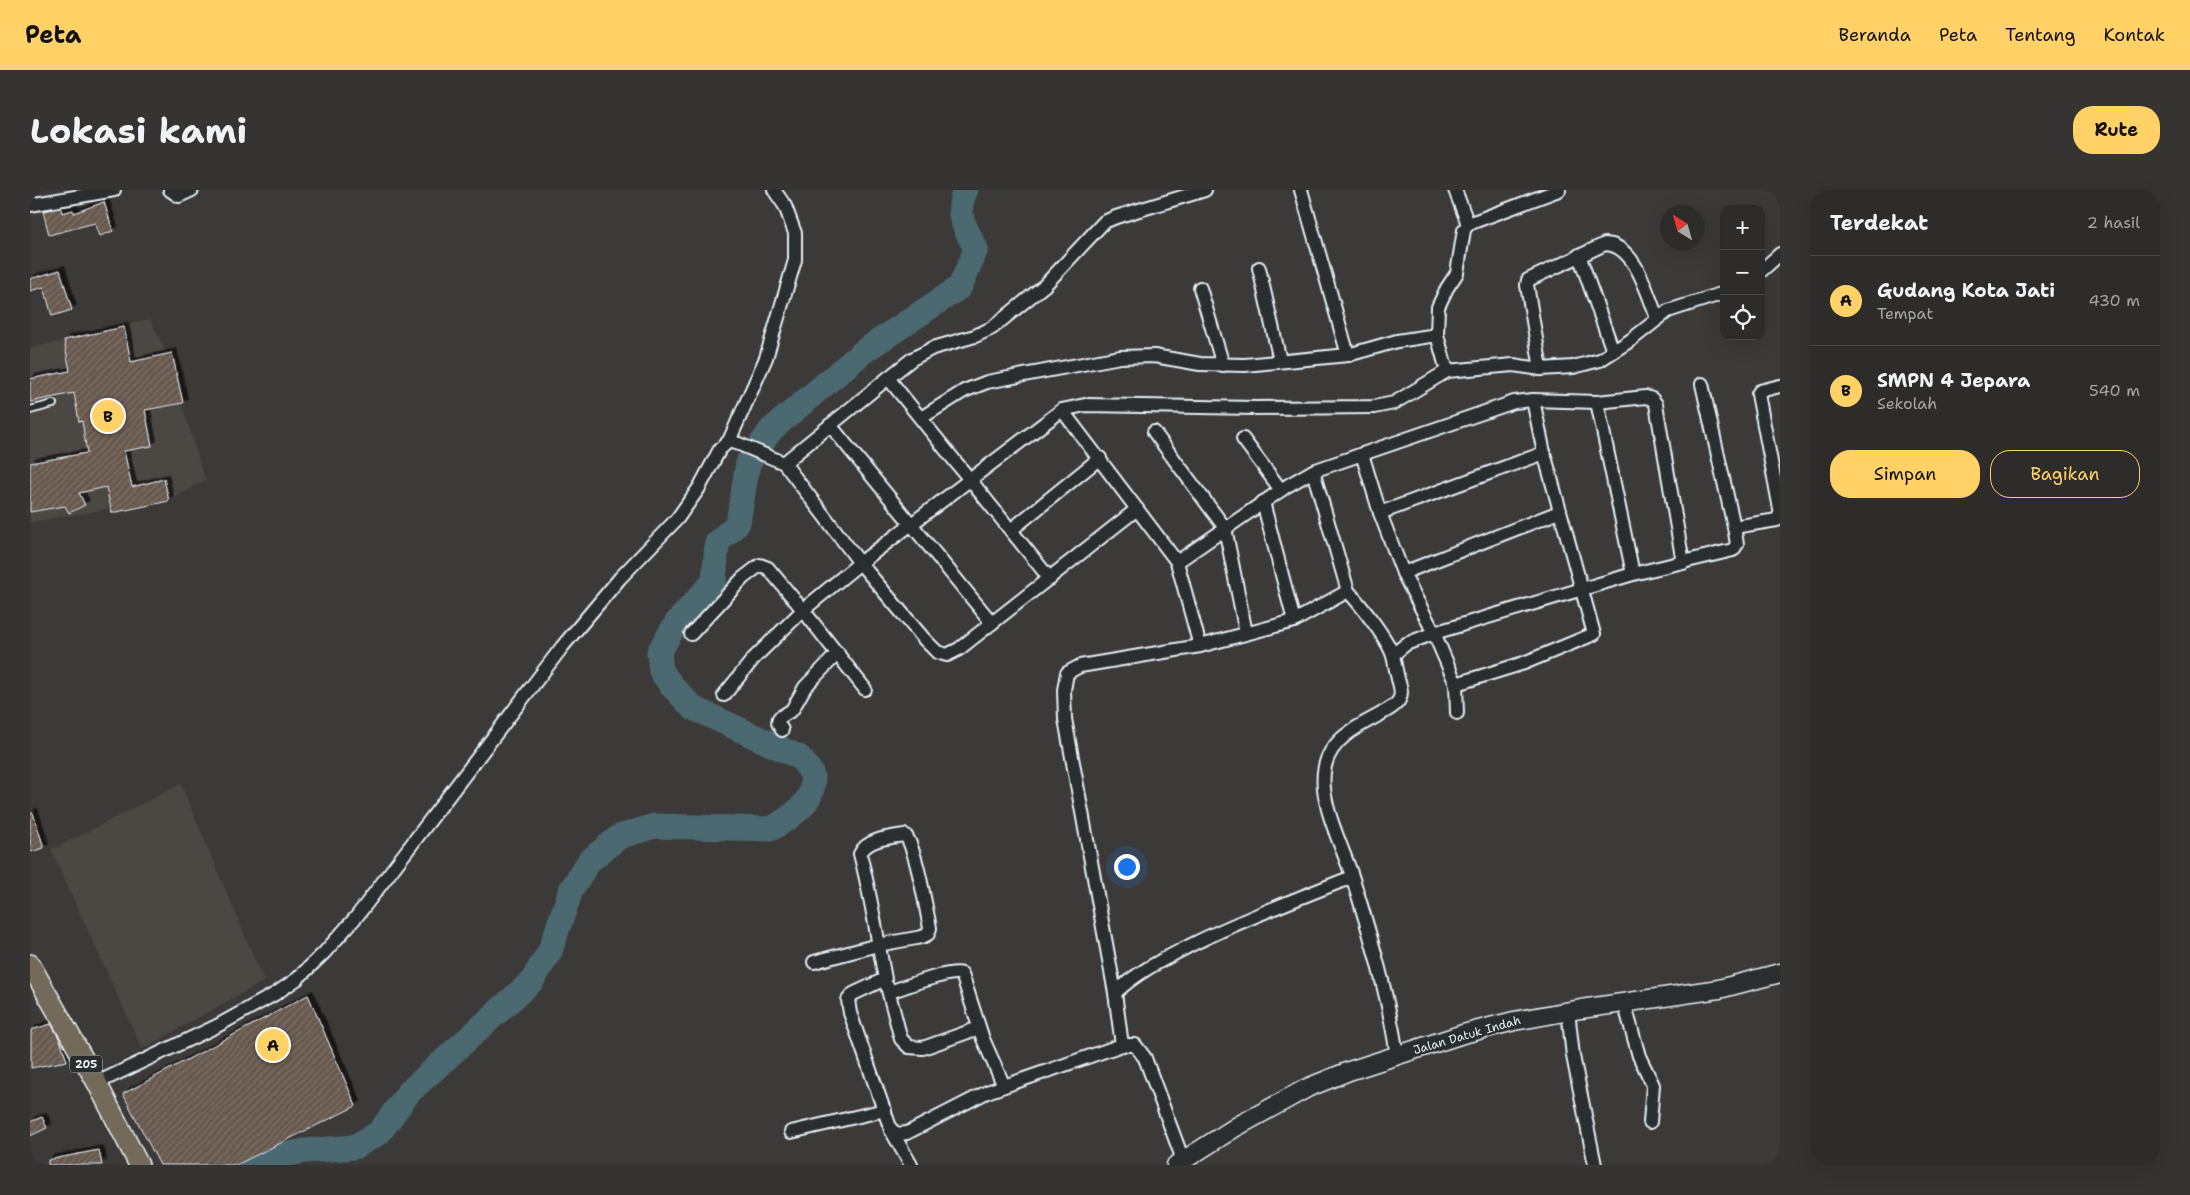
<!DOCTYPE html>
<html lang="id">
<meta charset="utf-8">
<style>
:root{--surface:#2d2c2a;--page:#353432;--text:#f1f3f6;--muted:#a7a7a8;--line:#484847;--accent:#ffd166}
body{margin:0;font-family:"Shantell Sans",sans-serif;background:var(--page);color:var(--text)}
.controls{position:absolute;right:15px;top:15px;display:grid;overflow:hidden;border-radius:10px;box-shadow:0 5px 20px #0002}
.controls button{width:45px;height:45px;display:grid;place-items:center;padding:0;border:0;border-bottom:1px solid var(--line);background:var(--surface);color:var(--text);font:25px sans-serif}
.compass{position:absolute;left:1630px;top:15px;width:45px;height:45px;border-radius:50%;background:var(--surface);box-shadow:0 5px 20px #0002;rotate:323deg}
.you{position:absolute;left:1096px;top:676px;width:18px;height:18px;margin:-12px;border:4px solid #fff;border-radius:50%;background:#1a73e8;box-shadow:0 0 0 8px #1a73e833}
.badge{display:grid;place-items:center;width:32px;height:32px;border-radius:50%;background:var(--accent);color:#111;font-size:16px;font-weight:700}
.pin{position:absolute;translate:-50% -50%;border:2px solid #fff;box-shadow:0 1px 5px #0006}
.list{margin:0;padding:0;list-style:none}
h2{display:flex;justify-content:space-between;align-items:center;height:65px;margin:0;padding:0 20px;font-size:21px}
h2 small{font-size:16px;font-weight:400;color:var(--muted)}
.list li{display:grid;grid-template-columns:32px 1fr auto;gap:15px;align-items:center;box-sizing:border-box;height:90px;padding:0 20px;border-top:1px solid var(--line)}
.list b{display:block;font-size:19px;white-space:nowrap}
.list p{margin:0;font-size:16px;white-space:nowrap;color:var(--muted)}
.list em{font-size:16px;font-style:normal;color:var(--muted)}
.actions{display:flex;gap:10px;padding:15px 20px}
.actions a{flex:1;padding:11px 0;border:1px solid var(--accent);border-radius:20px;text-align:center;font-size:18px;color:var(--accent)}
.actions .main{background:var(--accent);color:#111}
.icon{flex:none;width:28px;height:28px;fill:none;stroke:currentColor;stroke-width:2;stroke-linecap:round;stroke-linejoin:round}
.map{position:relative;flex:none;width:1750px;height:975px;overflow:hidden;border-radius:20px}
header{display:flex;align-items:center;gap:30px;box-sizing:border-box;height:70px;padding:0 25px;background:var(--accent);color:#111}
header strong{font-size:24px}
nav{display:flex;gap:28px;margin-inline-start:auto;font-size:18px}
.intro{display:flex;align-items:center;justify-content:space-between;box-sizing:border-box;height:120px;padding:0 30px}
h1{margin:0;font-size:35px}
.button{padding:12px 22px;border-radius:20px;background:var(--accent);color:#111;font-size:18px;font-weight:700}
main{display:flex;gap:30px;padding:0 30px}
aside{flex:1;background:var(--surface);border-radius:20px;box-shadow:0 5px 20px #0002}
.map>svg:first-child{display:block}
.built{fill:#4c4643}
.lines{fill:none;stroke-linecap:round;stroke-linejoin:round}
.river{stroke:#4c696f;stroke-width:25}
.building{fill:url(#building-hatch);stroke:#e8f1f8;filter:url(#shadow)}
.lane-casing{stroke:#e8f1f8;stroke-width:10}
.street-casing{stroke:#e8f1f8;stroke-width:16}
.secondary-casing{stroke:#e8f1f8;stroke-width:21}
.primary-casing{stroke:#e8f1f8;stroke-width:22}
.lane{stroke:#2a2d2e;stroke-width:6}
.street{stroke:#2a2d2e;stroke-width:12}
.secondary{stroke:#2a2d2e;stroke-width:18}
.primary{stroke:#736b5a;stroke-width:19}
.labels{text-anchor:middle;stroke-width:4.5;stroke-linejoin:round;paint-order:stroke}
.shield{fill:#2a2d2e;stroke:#afb6bb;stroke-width:1}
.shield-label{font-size:11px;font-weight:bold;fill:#e8f1f8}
.street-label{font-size:12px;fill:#e8f1f8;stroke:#2a2d2e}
</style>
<header>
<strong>Peta</strong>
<nav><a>Beranda</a><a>Peta</a><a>Tentang</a><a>Kontak</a></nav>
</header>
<div class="intro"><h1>Lokasi kami</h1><a class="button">Rute</a></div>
<main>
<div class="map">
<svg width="1750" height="975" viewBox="0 0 1750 975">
<defs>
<pattern id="building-hatch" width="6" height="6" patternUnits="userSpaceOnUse" patternTransform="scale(1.25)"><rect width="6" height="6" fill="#67594e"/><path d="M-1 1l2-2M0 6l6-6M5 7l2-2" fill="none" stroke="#7d7168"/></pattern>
<filter id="shadow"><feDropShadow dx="4.5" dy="-4.5" stdDeviation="0" flood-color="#0009"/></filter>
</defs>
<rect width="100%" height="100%" fill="#3c3a38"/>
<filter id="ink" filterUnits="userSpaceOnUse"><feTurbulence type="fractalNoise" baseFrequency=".02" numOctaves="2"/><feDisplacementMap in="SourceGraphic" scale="10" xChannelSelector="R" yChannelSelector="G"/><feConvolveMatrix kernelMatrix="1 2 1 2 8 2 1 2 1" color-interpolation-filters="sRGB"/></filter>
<g filter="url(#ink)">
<g class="built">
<polygon points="120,129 136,162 175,290 145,308 0,332 0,159"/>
<polygon points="151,594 234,791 112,859 21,660"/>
</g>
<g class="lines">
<path class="river" d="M223,975L234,969L274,961L324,957L349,943L379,902L502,791L520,761L541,700L559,671L589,647L624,636L741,639C760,628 790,610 781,583C779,578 773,572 769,567L663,518L642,496L631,481L629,462L647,432L684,391L687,353L708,333L718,273L741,240L834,161L930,97L946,59C936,39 923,22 936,0"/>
</g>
<g class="building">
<polygon points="74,12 83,41 70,46 65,33 19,45 13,21 31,18 32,23 43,20 44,23"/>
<polygon points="30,80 42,120 22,126 14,97 0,101 0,89"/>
<polygon points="94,137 101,172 142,163 153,213 115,220 122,256 94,261 102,297 134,289 139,311 82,323 76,297 49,303 55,315 39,323 35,316 0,322 0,273 57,263 52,231 49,232 44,203 0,212 0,189 40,181 34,150"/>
<polygon points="0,623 3,623 14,658 0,662"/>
<polygon points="278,805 326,916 206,975 130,975 93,904"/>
<polygon points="21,834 30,850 37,871 1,878 1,840"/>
<polygon points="12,927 17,938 0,946 0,932"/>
<polygon points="69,960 72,975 18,975 18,970"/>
</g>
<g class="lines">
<defs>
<polyline id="lane" points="0,220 23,214"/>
<g id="street">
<polyline points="140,0 149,6 162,0"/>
<polyline points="1271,0 1318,165"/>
<polyline points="1425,0 1438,34"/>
<polyline points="0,15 84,0"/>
<polyline points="1549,65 1583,161"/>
<polyline points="1229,78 1250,171"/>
<polyline points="1731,81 1750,64"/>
<polyline points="1170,98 1193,175"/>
<polyline points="1407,145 1408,117 1417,98 1427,83 1434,40 1438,34 1529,0"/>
<path d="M1511,179L1497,95L1498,90L1575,54C1605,54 1618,105 1627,128"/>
<polyline points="858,188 882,169 903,158 945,146 962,138 1015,95 1074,32 1086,27 1175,0"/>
<polyline points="1750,196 1730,201 1728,204 1750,319"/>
<polyline points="1567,212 1603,384"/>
<polyline points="1032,220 1055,215 1226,218 1344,217 1364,213 1417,181 1483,175 1511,179 1543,177 1570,170 1601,150 1638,121 1694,103"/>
<polyline points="891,228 934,201 957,192 1090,167 1124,166 1170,174 1215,175 1318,165 1367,151 1407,145 1417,181"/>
<polyline points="800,235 962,433"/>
<polyline points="1124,242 1195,338 1216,443"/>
<polyline points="1213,249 1251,300"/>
<polyline points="699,251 736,168 765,70 765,43 755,16 744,0"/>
<polyline points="1332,264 1350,323 1373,383 1404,443 1426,494"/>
<polyline points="754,273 858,188 1020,389"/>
<path d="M1283,281L1318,401C1330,414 1359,451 1363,466C1365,474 1366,481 1368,489C1370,496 1373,503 1369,510C1365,517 1357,520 1351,524C1328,536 1301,549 1295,576C1287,610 1313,657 1323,689C1341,747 1358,805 1367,865"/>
<polyline points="1233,312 1264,431"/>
<polyline points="1350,323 1514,263"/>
<polyline points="1704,337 1747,330 1750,324"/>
<polyline points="981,340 1070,268"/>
<polyline points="1147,372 1170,456"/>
<polyline points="1373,383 1529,322"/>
<polyline points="661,444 713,388 730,375 738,378 773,420 830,373 1032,220 1147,372 1257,296 1283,281 1484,212 1503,210 1567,212 1616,207 1622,209 1626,214 1653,373"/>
<polyline points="1363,465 1376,454 1404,443 1603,384 1703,360 1707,354 1704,337 1672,194"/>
<polyline points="694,505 724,468 773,420 835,499"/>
<polyline points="1427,523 1426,494 1494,473 1564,444 1514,263 1503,210"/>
<polyline points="752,540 748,533 749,528 762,520 775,497 808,463"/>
<path d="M784,772L848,755L892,747L898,744L900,738C896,718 886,657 875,645C861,647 836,649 830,664C841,705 847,747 855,789L823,804L818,810L820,823L861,940L868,944L877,943L957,902L1092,855H1105L1115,868L1153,970"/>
<polyline points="857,796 871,849 879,857 893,858 949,838"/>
<path d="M859,802C873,798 920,779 932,784L953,849L974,896"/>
<path d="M1085,803C1108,781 1136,768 1165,753C1216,728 1269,708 1322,687"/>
<polyline points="1594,812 1609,866 1623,895 1620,932"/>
<polyline points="1538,821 1543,866 1565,975"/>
<polyline points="1092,855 1085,803 1035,529 1034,500 1037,483 1050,476 1170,456 1264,431 1318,401"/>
<polyline points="67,893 187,836 245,804 267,789 294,763 327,726 532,457 590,388 647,329 669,298 690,259 699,251 709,254 754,273 830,373 894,449 907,462 917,465 929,459 1107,319"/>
<polyline points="861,940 881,975"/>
<polyline points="761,942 855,920"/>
</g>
<polyline id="secondary" points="1146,975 1206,937 1277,898 1319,881 1433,844 1484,831 1551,819 1689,799 1750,783"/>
<polyline id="primary" points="0,774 67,893 109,975"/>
</defs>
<use href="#lane" class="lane-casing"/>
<use href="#street" class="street-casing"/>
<use href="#secondary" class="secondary-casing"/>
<use href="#primary" class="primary-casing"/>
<use href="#lane" class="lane"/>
<use href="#street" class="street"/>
<use href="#secondary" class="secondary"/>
<use href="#primary" class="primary"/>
</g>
</g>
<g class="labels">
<rect class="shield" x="40" y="865.5" width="32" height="17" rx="4"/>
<g class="shield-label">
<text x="56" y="878">205</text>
</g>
<g class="street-label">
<text transform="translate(1437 845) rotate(-16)" y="4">Jalan Datuk Indah</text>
</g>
</g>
</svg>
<div class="controls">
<button>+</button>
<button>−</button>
<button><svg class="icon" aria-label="locate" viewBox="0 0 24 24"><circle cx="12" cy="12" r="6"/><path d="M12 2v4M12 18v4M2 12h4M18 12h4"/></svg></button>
</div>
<svg class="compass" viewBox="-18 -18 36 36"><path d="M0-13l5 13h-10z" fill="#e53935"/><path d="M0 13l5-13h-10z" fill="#a7a7a8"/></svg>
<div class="you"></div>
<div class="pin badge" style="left:243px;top:855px">A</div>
<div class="pin badge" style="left:78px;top:226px">B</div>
</div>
<aside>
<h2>Terdekat<small>2 hasil</small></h2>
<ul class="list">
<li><span class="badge">A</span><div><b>Gudang Kota Jati</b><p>Tempat</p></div><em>430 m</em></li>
<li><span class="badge">B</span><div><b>SMPN 4 Jepara</b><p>Sekolah</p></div><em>540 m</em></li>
</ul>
<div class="actions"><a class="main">Simpan</a><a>Bagikan</a></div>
</aside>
</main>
